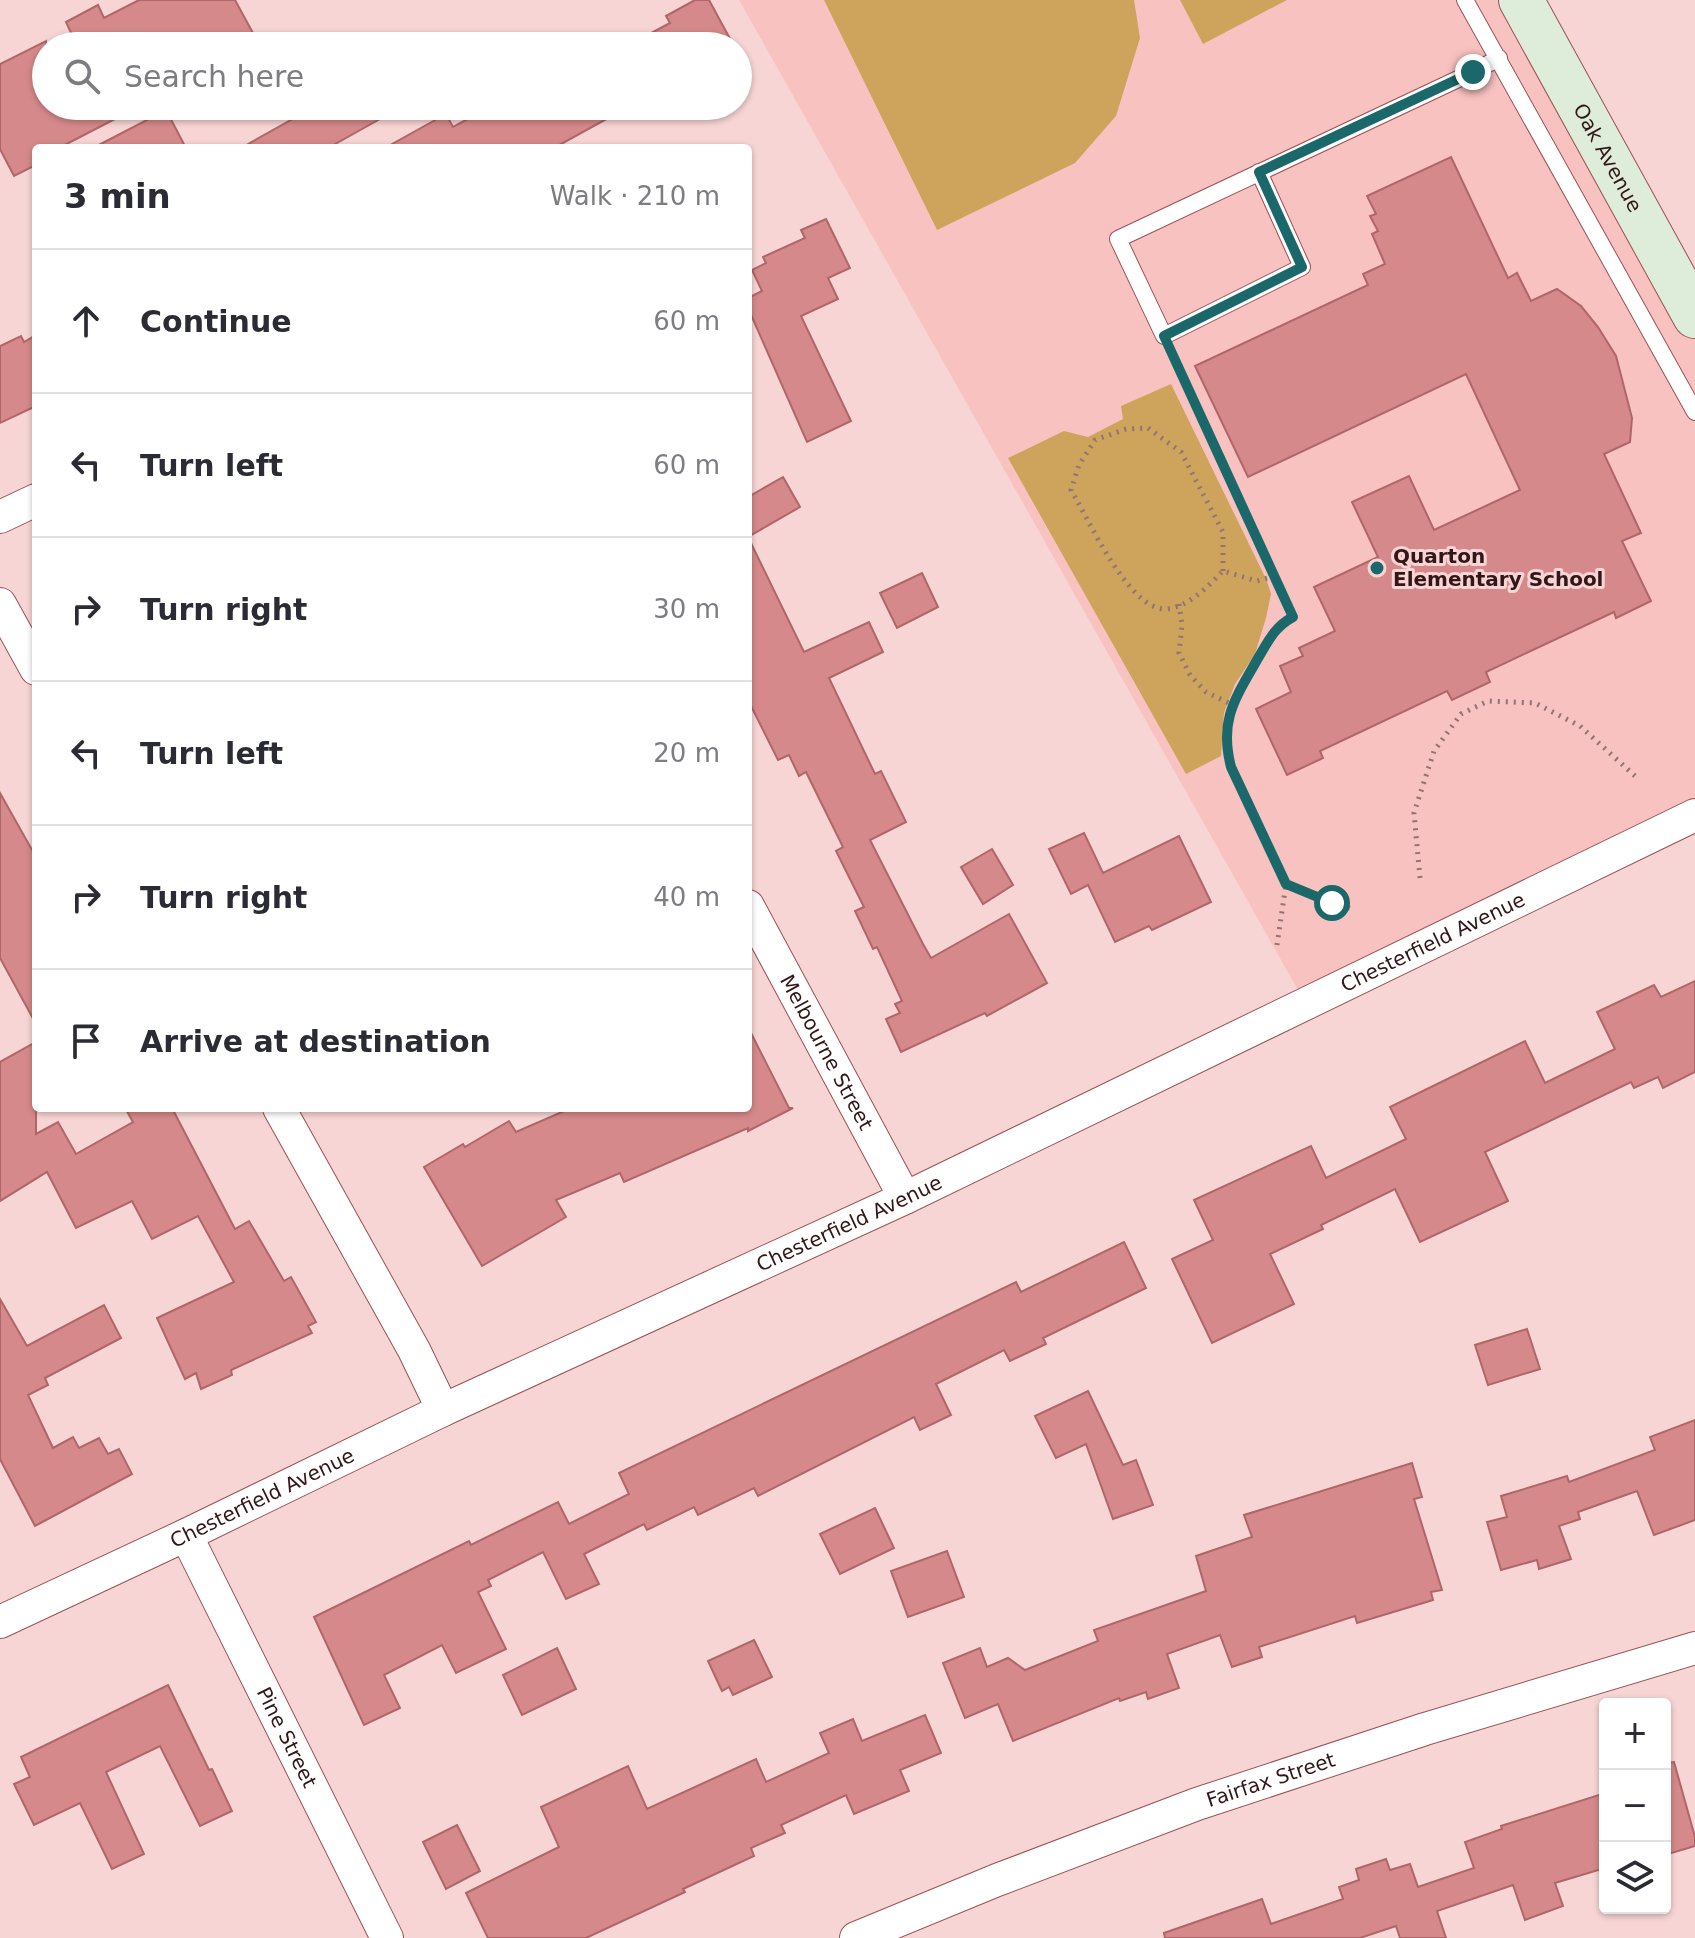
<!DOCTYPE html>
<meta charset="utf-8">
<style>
:root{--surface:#fff;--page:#f7f7f7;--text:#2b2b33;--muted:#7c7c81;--line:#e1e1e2}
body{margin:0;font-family:"DejaVu Sans",sans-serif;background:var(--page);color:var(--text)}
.controls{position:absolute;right:24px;bottom:24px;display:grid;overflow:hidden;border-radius:8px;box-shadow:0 2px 6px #0004}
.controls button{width:72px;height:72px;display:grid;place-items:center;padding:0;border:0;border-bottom:2px solid var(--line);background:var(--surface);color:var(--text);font:40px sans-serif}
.stop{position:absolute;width:24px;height:24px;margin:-18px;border:6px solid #1b686b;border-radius:50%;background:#fff}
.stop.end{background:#1b686b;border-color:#fff;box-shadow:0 2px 8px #0008}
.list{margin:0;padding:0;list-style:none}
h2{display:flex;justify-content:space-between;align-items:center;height:104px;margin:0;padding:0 32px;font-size:34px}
h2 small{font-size:26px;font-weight:400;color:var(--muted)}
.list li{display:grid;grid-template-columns:52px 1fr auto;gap:24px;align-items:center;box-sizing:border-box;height:144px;padding:0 32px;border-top:2px solid var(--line)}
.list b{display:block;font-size:30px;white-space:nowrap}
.list em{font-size:26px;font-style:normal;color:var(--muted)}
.icon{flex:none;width:44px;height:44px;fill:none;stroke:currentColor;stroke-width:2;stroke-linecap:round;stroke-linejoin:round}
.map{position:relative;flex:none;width:1695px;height:1938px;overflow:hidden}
.search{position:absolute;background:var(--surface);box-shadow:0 2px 6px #0004;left:32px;top:32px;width:720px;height:88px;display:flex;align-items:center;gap:20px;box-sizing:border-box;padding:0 28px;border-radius:44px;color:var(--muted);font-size:30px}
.panel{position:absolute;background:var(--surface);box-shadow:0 2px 6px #0004;left:32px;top:144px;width:720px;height:968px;border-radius:8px}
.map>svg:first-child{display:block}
.built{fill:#f8c2c1}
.green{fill:#cea45d}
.building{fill:#d6898a;stroke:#b06668;stroke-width:2}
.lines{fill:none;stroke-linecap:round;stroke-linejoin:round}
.lane-casing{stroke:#995254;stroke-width:18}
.street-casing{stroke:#995254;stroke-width:34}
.secondary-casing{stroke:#995254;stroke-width:46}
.path{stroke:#937373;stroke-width:5;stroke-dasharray:2 6;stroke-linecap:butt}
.lane{stroke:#fff;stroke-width:16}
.street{stroke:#fff;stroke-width:32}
.secondary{stroke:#deedd9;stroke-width:44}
.route{stroke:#1b686b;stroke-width:10}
.poi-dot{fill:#1b686b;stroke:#f7d5d4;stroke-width:3}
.labels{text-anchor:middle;stroke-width:6;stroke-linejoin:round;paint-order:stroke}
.street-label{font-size:20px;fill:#331617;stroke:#f7d5d4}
.poi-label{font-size:20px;font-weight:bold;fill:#331617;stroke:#f7d5d4;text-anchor:start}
</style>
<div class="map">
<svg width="1695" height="1938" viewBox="0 0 1695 1938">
<rect width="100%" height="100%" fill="#f7d5d4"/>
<polygon class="built" points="739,0 1517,0 1695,323 1695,812 1303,999"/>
<g class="green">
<polygon points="824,0 1134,0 1140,38 1116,116 1075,163 937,230"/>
<polygon points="1180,0 1287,0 1203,44"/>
<polygon points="1171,384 1267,581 1271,594 1266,618 1255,654 1235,684 1224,713 1221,756 1186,774 1008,458 1064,431 1088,437 1123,419 1121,406"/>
</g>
<g class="building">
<polygon points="139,0 235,0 260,46 50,46 72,35 66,22 98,5 104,18"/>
<polygon points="695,0 709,0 734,46 627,46 670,23 666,16"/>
<polygon points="46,41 46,106 140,106 59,148 36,148 36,165 14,176 0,149 0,64"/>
<polygon points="316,106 403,106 328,148 241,148"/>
<polygon points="492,106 630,106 554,148 385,148 446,114 453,127"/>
<polygon points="166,110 186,148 93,148"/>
<polygon points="1451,157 1508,278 1517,273 1531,301 1557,289 1581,306 1598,327 1616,356 1632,418 1630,442 1604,454 1641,533 1622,541 1651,601 1616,618 1614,612 1486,672 1490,682 1452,700 1447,691 1320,751 1323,758 1287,775 1256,709 1291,692 1280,666 1303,656 1299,648 1335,631 1314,587 1378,557 1352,502 1409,476 1434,530 1520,490 1466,374 1248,477 1195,366 1368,285 1363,274 1385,264 1372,234 1378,231 1370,216 1376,214 1367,196"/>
<polygon points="826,219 850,268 828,278 838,299 801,316 851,421 807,442 748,308 748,298 762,291 752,270 766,263 763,257 805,238 801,230"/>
<polygon points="36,335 36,406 0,423 0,346 21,336 24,342"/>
<polygon points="783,477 800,507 748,537 804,652 869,622 883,652 829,678 875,774 881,771 906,822 870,840 923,944 931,958 1009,914 1047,983 987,1016 985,1013 901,1052 886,1019 900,1013 895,1004 902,1001 877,947 873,949 855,911 864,907 836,851 843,847 806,772 799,776 789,755 778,760 748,700 748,497"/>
<polygon points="922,573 938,607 897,628 880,593"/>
<polygon points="0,793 36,857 36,1024 0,958"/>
<polygon points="1084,833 1103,873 1179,836 1211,902 1152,930 1149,926 1115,942 1088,885 1071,894 1049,849"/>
<polygon points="992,849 1013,885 983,904 961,867"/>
<polygon points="1695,981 1695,1072 1663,1088 1658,1077 1634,1088 1631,1082 1485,1152 1508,1201 1420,1242 1395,1189 1321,1225 1323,1229 1270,1254 1294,1304 1212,1343 1172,1259 1213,1240 1194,1200 1311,1146 1326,1178 1406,1139 1390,1107 1525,1041 1545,1083 1615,1049 1597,1012 1654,985 1661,997"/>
<polygon points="748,1027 789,1108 793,1108 748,1131 748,1128 624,1182 620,1173 556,1200 566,1217 482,1266 424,1167 463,1144 465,1147 509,1121 516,1132 571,1108 748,1108"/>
<polygon points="36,1042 36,1134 58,1122 76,1154 133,1122 125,1108 172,1108 235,1229 249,1221 284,1281 291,1277 316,1322 308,1326 312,1333 231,1370 232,1375 201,1389 196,1373 185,1379 157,1318 234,1282 198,1216 152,1239 132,1201 76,1228 47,1172 0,1201 0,1062"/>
<polygon points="1124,1242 1146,1288 1043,1338 1046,1344 1010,1361 1004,1350 936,1384 951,1415 920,1430 914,1417 758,1496 754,1488 698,1515 694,1507 647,1530 644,1524 584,1554 599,1584 566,1599 543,1552 488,1580 491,1586 478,1592 506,1649 456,1673 442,1645 384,1675 400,1708 364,1725 314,1617 469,1541 471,1545 558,1502 569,1524 629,1494 619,1473 1016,1282 1021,1292"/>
<polygon points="0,1299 27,1346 104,1305 121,1338 45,1378 48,1385 28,1395 53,1448 73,1437 79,1448 99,1438 108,1454 119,1449 132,1474 35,1526 0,1459"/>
<polygon points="1527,1329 1540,1369 1488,1385 1475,1345"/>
<polygon points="1088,1391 1123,1465 1136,1460 1153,1505 1113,1519 1086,1444 1056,1458 1035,1416"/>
<polygon points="1695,1420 1695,1520 1654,1535 1637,1491 1578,1512 1580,1519 1559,1526 1571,1559 1539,1569 1537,1560 1501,1570 1487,1522 1507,1517 1501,1496 1567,1476 1569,1482 1655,1450 1650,1437"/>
<polygon points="1412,1463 1422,1497 1414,1499 1442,1590 1431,1592 1433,1600 1357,1623 1355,1616 1259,1647 1262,1657 1232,1667 1220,1635 1167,1654 1179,1688 1148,1699 1146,1692 1120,1701 1119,1698 1013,1741 998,1704 965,1718 943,1663 980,1648 987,1667 1008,1658 1025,1670 1098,1641 1094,1630 1206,1591 1196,1556 1252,1537 1244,1515"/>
<polygon points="875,1508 894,1548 840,1574 820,1534"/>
<polygon points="947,1551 964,1597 908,1617 891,1571"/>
<polygon points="754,1640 772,1677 733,1695 729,1687 722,1691 708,1661"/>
<polygon points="557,1648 576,1689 522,1715 503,1675"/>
<polygon points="168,1685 209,1770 212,1769 232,1811 200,1826 160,1746 106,1772 144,1854 112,1869 80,1803 34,1825 14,1784 30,1777 21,1757"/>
<polygon points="925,1715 941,1753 900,1770 909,1791 854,1814 846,1795 781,1825 785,1833 751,1848 754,1856 683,1889 685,1892 586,1938 488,1938 466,1893 559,1847 541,1807 628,1766 647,1809 756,1759 766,1782 829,1753 820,1733 853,1719 862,1741"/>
<polygon points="1674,1762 1695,1837 1695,1846 1665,1855 1665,1763"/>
<polygon points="1605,1793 1605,1868 1555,1883 1563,1906 1525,1920 1513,1885 1437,1911 1446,1938 1400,1938 1396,1926 1360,1938 1165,1938 1164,1933 1262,1899 1271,1924 1343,1899 1339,1887 1359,1880 1356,1869 1386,1859 1390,1870 1410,1864 1418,1887 1474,1868 1465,1842 1502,1829 1501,1826"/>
<polygon points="457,1825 480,1871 446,1889 423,1842"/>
</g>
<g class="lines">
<defs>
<g id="lane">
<polyline points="1465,0 1695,412"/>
<polyline points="1259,172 1302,267 1164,336 1118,239 1473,72 1499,58"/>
</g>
<g id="street">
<polyline points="0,517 36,500"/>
<polyline points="0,604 36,669"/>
<path id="s1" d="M748,906L905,1198"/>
<polyline points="279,1108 414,1350 443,1410"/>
<path id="s2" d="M186,1535L387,1938"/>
<path id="s3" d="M0,1622L186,1535L443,1410L905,1198L1695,815"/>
<path id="s4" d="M856,1938L997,1880L1197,1804L1425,1729L1695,1648"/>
</g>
<g id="secondary">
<path id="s5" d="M1521,0L1695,316"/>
</g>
</defs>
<use href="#lane" class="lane-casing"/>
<use href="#street" class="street-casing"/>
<use href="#secondary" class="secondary-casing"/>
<g class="path">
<path d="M1174,357L1293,617C1275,627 1268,642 1257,660C1235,699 1219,720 1231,767L1286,884"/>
<path d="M1223,571V532L1181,452L1148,428L1126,429L1095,440L1079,465L1071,490C1088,518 1129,611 1166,609C1189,607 1208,586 1223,571L1257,581L1275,576"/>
<polyline points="1179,604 1182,625 1179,653 1190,675 1206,692 1233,705"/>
<polyline points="1420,878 1414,813 1434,751 1461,714 1488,701 1535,703 1580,726 1635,776"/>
<polyline points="1277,945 1286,884 1332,903 1353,909"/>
</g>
<use href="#lane" class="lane"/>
<use href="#street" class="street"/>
<use href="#secondary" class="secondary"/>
</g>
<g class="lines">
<path class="route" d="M1332,903L1286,884L1231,767C1219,720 1235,699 1257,660C1268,642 1274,627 1293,617L1164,336L1302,267L1259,172L1473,72"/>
</g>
<circle class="poi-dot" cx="1377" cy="568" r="8"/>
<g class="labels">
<g class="street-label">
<text dy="7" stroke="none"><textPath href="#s5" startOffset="180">Oak Avenue</textPath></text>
<text dy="7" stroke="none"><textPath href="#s3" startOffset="1586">Chesterfield Avenue</textPath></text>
<text dy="7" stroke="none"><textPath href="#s1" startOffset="166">Melbourne Street</textPath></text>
<text dy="7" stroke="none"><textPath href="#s3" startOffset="938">Chesterfield Avenue</textPath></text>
<text dy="7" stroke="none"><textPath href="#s3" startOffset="290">Chesterfield Avenue</textPath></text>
<text dy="7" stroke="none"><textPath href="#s2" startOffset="226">Pine Street</textPath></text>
<text dy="7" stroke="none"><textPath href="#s4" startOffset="444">Fairfax Street</textPath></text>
</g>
<g class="poi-label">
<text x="1393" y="563">Quarton<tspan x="1393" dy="23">Elementary School</tspan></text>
</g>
</g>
</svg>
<div class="controls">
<button>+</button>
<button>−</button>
<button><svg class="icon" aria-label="layers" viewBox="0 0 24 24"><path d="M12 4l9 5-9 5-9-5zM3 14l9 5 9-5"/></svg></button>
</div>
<div class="stop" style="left:1332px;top:903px"></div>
<div class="stop end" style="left:1473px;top:72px"></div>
<div class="search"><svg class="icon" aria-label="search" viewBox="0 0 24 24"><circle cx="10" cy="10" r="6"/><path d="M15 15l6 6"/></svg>Search here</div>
<section class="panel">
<h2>3 min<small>Walk · 210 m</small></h2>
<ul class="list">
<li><svg class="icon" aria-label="ahead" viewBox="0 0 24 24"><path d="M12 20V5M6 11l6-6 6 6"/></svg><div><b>Continue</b></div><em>60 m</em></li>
<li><svg class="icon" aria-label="left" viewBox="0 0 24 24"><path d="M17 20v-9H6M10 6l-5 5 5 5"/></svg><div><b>Turn left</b></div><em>60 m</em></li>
<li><svg class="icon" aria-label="right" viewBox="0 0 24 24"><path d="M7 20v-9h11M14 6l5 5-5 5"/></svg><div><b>Turn right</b></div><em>30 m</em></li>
<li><svg class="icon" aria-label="left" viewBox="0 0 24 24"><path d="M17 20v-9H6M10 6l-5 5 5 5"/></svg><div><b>Turn left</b></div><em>20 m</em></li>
<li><svg class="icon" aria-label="right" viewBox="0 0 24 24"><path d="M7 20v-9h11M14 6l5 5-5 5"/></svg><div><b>Turn right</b></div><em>40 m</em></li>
<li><svg class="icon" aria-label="arrive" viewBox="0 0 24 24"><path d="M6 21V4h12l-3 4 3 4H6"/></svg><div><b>Arrive at destination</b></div></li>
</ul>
</section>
</div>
